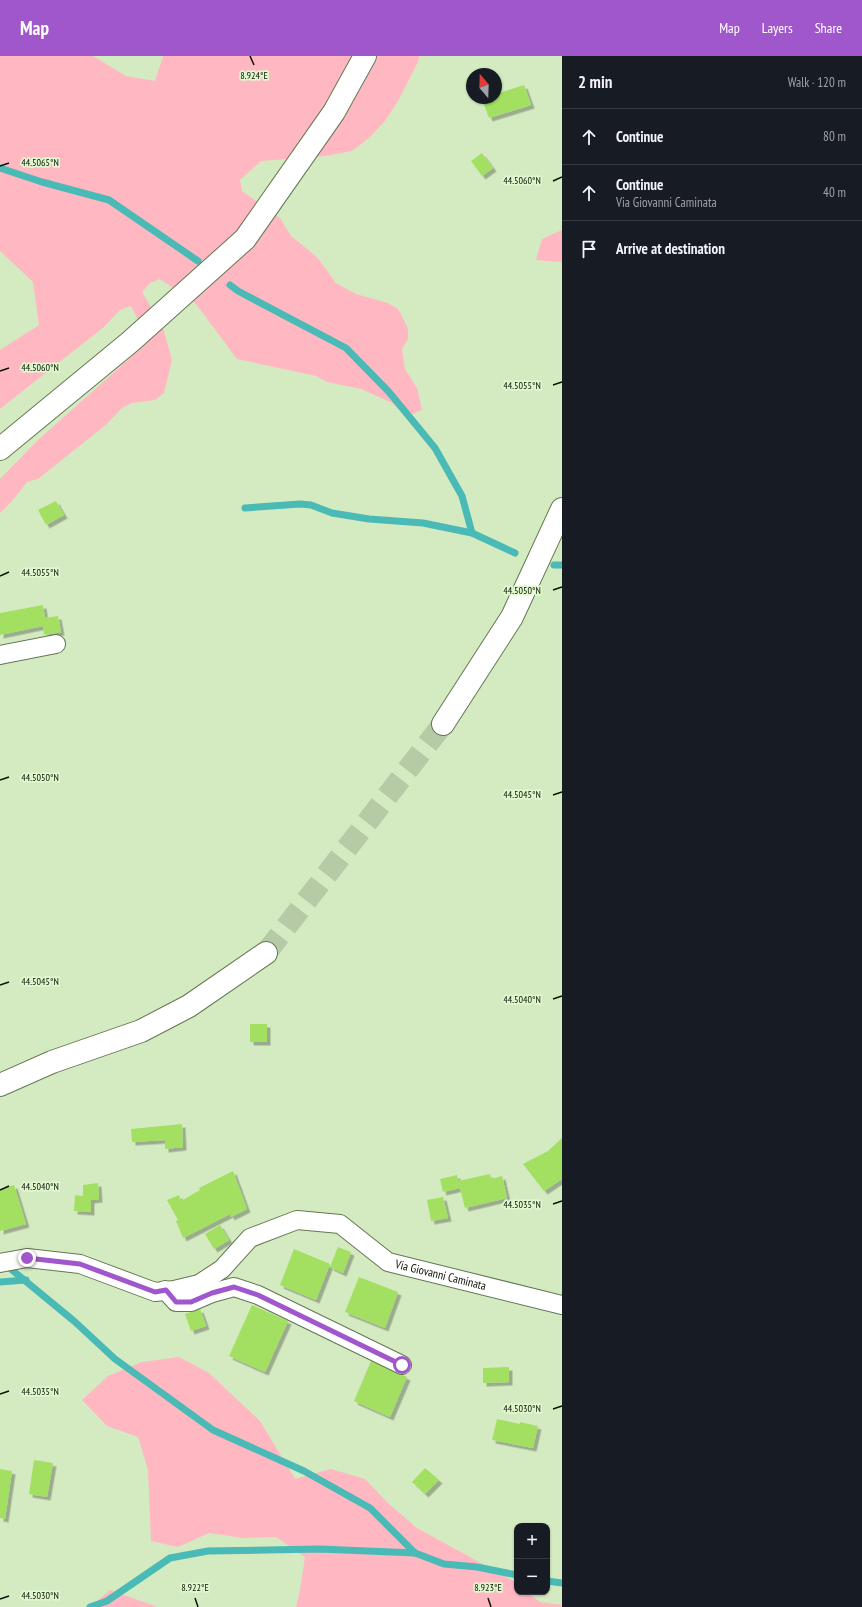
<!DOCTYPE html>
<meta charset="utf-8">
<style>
:root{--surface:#171b24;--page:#20242c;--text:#f1f3f6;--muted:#9ea1a6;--line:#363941;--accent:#a057cb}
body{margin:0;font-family:"PT Sans Narrow",sans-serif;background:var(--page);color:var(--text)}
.controls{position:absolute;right:12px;bottom:12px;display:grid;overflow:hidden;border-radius:8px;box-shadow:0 1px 3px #0004}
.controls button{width:36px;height:36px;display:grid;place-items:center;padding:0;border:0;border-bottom:1px solid var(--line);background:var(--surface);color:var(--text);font:20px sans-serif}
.compass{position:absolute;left:466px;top:12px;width:36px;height:36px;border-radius:50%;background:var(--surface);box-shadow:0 1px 3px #0004;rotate:341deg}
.stop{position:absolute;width:12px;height:12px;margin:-9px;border:3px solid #a057cb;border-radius:50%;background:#fff}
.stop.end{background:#a057cb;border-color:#fff;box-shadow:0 1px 4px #0008}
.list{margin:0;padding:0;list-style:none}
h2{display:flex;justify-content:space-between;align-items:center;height:52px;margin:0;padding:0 16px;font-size:17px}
h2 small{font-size:13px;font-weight:400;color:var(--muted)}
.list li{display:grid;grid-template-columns:26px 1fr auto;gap:12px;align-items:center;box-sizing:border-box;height:56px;padding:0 16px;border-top:1px solid var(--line)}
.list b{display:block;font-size:15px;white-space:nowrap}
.list p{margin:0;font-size:13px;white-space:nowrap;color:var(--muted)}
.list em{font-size:13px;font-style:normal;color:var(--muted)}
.icon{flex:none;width:22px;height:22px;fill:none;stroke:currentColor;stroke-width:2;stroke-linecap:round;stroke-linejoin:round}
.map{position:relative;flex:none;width:562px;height:1551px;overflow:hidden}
header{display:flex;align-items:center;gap:24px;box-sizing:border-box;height:56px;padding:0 20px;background:var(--accent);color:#fff}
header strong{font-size:19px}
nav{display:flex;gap:22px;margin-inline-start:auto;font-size:14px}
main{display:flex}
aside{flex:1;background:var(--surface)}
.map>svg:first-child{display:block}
.green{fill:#ffb8c1}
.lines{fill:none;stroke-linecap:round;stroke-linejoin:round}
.stream{stroke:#49bab5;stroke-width:7}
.building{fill:#a3e062;filter:url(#shadow)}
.motorway-tunnel{stroke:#b6caa5;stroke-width:22;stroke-dasharray:22 11;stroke-linecap:butt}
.minor-casing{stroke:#647853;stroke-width:20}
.motorway-casing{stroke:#647853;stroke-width:24}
.minor{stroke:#fff;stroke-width:18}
.motorway{stroke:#fff;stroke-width:22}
.route{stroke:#a057cb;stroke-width:5}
.ticks{fill:none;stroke:#091104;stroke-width:1.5}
.labels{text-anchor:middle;stroke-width:3.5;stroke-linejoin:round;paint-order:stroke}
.street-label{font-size:12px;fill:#091104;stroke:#e1f8ce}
.ticks-label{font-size:10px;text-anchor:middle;fill:#091104;stroke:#e1f8ce;stroke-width:3.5;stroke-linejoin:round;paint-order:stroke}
</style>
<header>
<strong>Map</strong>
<nav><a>Map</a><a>Layers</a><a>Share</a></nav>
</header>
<main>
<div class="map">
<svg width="562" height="1551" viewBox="0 0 562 1551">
<defs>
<filter id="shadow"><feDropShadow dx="3.5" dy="3.5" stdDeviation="0" flood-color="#0004"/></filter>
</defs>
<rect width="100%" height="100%" fill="#d4ebc1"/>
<g class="green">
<polygon points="0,0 93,0 126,20 155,25 163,0 419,0 418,6 398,45 385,65 369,82 352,95 325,100 261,105 240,124 242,135 280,162 291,180 317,201 336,227 356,238 388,247 398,253 408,272 408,283 402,293 405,313 417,332 422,354 412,358 401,355 392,347 361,333 327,326 316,320 237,303 196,248 160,223 150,227 142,236 163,272 172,304 164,337 155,344 132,347 122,352 107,368 38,423 27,426 13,444 0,457 0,423 38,384 149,285 131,250 120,254 104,271 0,353 0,294 39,269 33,226 0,195"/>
<polygon points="562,174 562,206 536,204 542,183"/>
<polygon points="179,1301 209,1317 260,1365 295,1423 331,1413 365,1423 389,1448 417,1472 512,1524 517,1528 517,1536 527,1536 540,1546 562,1549 562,1551 296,1551 300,1534 305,1501 276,1481 243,1482 209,1477 178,1491 151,1485 148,1414 138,1381 107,1370 82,1344 108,1320 142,1306"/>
<polygon points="110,1534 155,1550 156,1551 90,1551"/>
</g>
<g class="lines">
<g class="stream">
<polyline points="0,112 42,126 109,144 198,205"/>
<polyline points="230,229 238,235 346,292 389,336 435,392 462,440 472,477"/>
<polyline points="245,452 300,448 311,449 332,457 369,463 423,467 472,477 515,497"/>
<polyline points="554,509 562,509"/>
<polyline points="6,1209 74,1265 115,1303 213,1374 304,1415 370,1452 415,1497 444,1508 477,1511 517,1519"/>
<polyline points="0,1226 26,1224"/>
<polyline points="547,1525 562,1527"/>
<polyline points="90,1551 107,1545 170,1502 208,1495 320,1493 415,1497"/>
</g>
</g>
<g class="building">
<polygon points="524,29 531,49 489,62 482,43 496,42 496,38"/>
<polygon points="482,97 493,112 482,120 471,105"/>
<polygon points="56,445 64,459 46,469 38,454"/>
<polygon points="43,549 45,562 58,560 61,576 44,579 43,570 0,579 0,557"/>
<rect x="250" y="968" width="17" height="18"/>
<polygon points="182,1068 183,1091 165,1093 165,1084 132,1086 131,1073"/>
<polygon points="562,1082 562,1123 544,1135 523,1108 548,1095"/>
<polygon points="233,1115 247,1153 231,1161 230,1158 183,1182 176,1165 178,1164 167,1144 179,1139 181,1145 200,1134 199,1132"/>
<polygon points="490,1118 491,1123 502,1120 507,1142 465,1152 460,1132 443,1136 440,1123 457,1119 458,1125"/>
<polygon points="98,1127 99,1143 91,1144 91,1156 74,1155 75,1139 83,1140 83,1129"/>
<polygon points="14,1129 26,1168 0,1175 0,1133"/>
<polygon points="443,1141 448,1162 431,1165 427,1144"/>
<polygon points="220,1169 229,1184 214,1193 205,1178"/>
<polygon points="338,1191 351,1196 343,1217 330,1211"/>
<polygon points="294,1193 330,1208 316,1244 280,1229"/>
<polygon points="359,1221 398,1236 385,1272 345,1256"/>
<polygon points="252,1249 288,1265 265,1316 229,1300"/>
<polygon points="200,1253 206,1270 191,1275 185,1258"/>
<polygon points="371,1305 407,1321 390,1361 354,1345"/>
<polygon points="509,1311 509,1326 483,1327 483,1312"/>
<polygon points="497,1363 520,1368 520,1366 538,1370 533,1392 492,1384"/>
<polygon points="34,1404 53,1407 47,1441 29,1438"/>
<polygon points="425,1412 439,1424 425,1438 412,1426"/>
<polygon points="0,1413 12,1415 5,1463 0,1462"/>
</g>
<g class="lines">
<polyline class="motorway-tunnel" points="266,897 443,668"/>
<defs>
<g id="minor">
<polyline points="0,599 56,588"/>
<path id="s1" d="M0,1207L27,1202L80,1208L155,1236L174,1234L199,1228L222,1213L250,1182L297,1164L340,1168L388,1206L562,1249"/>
<polyline points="165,1234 176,1246 191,1246 212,1237 234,1231 258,1239 402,1309"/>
</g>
<g id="motorway">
<polyline points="0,393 130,286 245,183 334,56 365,0"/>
<polyline points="443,668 512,561 562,453"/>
<polyline points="0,1029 52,1006 141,975 166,962 189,950 266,897"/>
</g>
</defs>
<use href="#minor" class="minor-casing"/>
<use href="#motorway" class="motorway-casing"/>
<use href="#minor" class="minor"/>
<use href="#motorway" class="motorway"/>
</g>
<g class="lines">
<polyline class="route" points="27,1202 80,1208 155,1236 166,1234 176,1246 191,1246 212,1237 234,1231 258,1239 402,1309"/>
</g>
<path class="ticks" d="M250,0L254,9M0,110L9,107M553,125L562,121M0,315L9,312M553,329L562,326M0,520L9,516M553,534L562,531M0,724L9,721M553,739L562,736M0,929L9,926M553,943L562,940M0,1134L9,1130M553,1148L562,1145M0,1338L9,1335M553,1353L562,1350M195,1542L198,1551M488,1542L491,1551M0,1543L9,1540"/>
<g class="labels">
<g class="street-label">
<text dy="4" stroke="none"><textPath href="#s1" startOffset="484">Via Giovanni Caminata</textPath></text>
</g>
</g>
<g class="ticks-label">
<text x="254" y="23">8.924°E</text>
<text x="40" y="110">44.5065°N</text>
<text x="522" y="128">44.5060°N</text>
<text x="40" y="315">44.5060°N</text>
<text x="522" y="333">44.5055°N</text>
<text x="40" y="520">44.5055°N</text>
<text x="522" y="538">44.5050°N</text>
<text x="40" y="725">44.5050°N</text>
<text x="522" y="742">44.5045°N</text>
<text x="40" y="929">44.5045°N</text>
<text x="522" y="947">44.5040°N</text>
<text x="40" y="1134">44.5040°N</text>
<text x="522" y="1152">44.5035°N</text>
<text x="40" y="1339">44.5035°N</text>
<text x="522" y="1356">44.5030°N</text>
<text x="195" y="1535">8.922°E</text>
<text x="488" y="1535">8.923°E</text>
<text x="40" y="1543">44.5030°N</text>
</g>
</svg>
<div class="controls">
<button>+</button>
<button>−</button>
</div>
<svg class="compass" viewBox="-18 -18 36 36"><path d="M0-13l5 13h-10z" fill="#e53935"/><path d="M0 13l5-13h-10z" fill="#9ea1a6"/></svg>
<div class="stop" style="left:402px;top:1309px"></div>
<div class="stop end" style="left:27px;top:1202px"></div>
</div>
<aside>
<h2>2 min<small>Walk · 120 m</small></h2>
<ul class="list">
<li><svg class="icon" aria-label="ahead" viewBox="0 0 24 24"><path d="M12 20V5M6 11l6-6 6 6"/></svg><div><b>Continue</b></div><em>80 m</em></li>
<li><svg class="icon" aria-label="ahead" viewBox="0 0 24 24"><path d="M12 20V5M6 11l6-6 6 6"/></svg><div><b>Continue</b><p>Via Giovanni Caminata</p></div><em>40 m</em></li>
<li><svg class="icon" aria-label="arrive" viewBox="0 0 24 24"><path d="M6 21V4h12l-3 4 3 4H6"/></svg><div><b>Arrive at destination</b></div></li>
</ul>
</aside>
</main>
